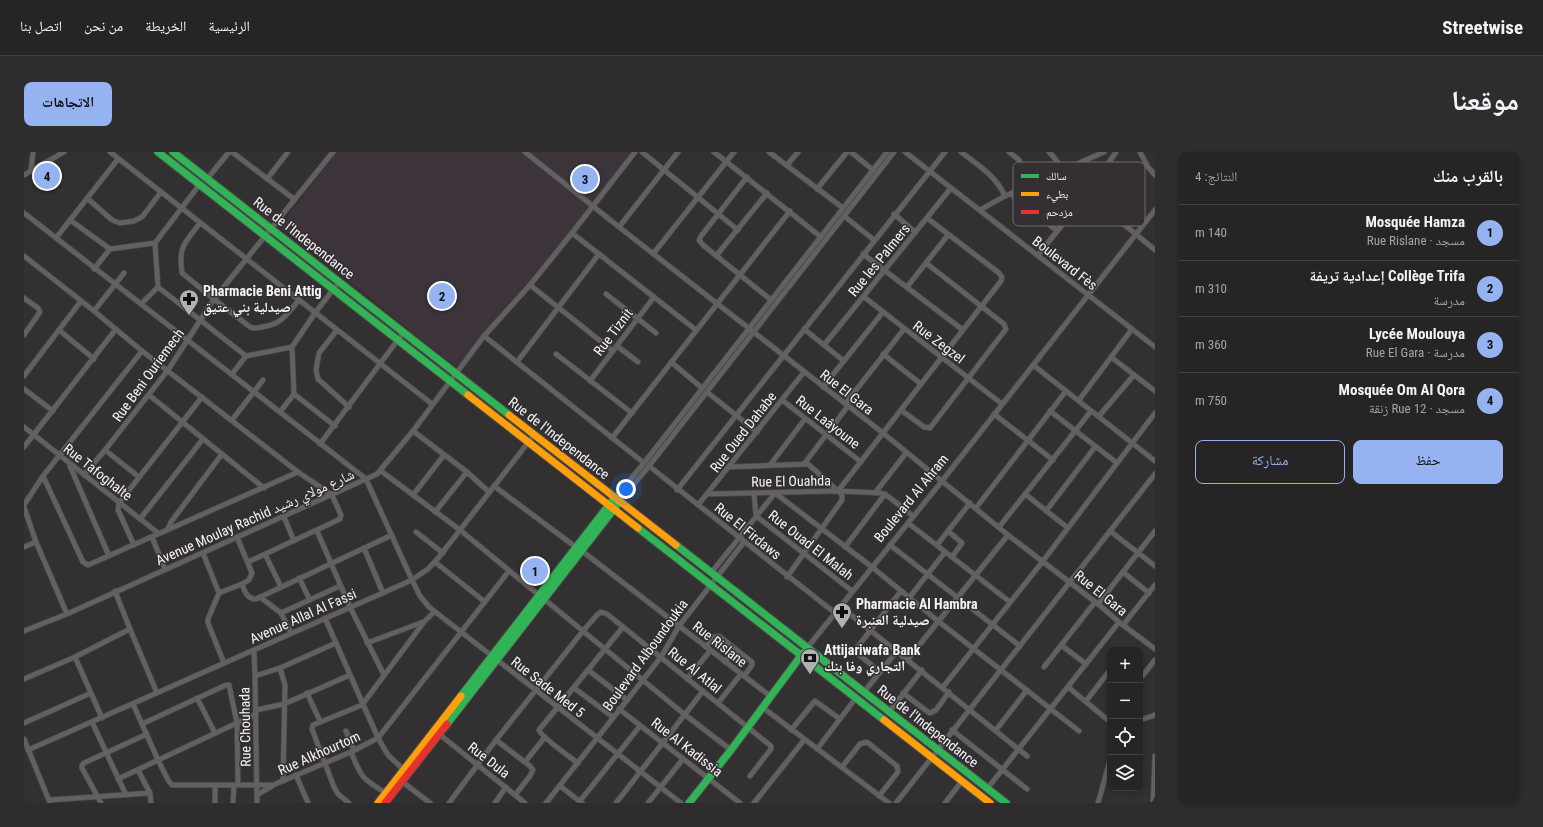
<!DOCTYPE html>
<html lang="ar">
<meta charset="utf-8">
<style>
:root{--surface:#262425;--page:#2e2c2d;--text:#f1f3f6;--muted:#a4a4a7;--line:#424142;--accent:#95b2f1}
body{margin:0;font-family:"Roboto Condensed","Noto Naskh Arabic",sans-serif;background:var(--page);color:var(--text);direction:rtl}
.controls{position:absolute;right:12px;bottom:12px;display:grid;overflow:hidden;border-radius:8px;box-shadow:0 2px 6px #0003}
.controls button{width:36px;height:36px;display:grid;place-items:center;padding:0;border:0;border-bottom:1px solid var(--line);background:var(--surface);color:var(--text);font:20px sans-serif}
.you{position:absolute;left:602px;top:337px;width:14px;height:14px;margin:-10px;border:3px solid #fff;border-radius:50%;background:#1a73e8;box-shadow:0 0 0 6px #1a73e833}
.badge{display:grid;place-items:center;width:26px;height:26px;border-radius:50%;background:var(--accent);color:#111;font-size:13px;font-weight:700}
.pin{position:absolute;translate:-50% -50%;border:2px solid #fff;box-shadow:0 1px 4px #0006}
.list{margin:0;padding:0;list-style:none}
h2{display:flex;justify-content:space-between;align-items:center;height:52px;margin:0;padding:0 16px;font-size:17px}
h2 small{font-size:13px;font-weight:400;color:var(--muted)}
.list li{display:grid;grid-template-columns:26px 1fr auto;gap:12px;align-items:center;box-sizing:border-box;height:56px;padding:0 16px;border-top:1px solid var(--line)}
.list b{display:block;font-size:15px;white-space:nowrap}
.list p{margin:0;font-size:13px;white-space:nowrap;color:var(--muted)}
.list em{font-size:13px;font-style:normal;color:var(--muted)}
.actions{display:flex;gap:8px;padding:12px 16px}
.actions a{flex:1;padding:9px 0;border:1px solid var(--accent);border-radius:8px;text-align:center;font-size:14px;color:var(--accent)}
.actions .main{background:var(--accent);color:#111}
.icon{flex:none;width:22px;height:22px;fill:none;stroke:currentColor;stroke-width:2;stroke-linecap:round;stroke-linejoin:round}
.map{position:relative;flex:none;width:1131px;height:651px;overflow:hidden;direction:ltr;border-radius:8px}
header{display:flex;align-items:center;gap:24px;box-sizing:border-box;height:56px;padding:0 20px;background:var(--surface);border-bottom:1px solid var(--line)}
header strong{font-size:19px}
nav{display:flex;gap:22px;margin-inline-start:auto;font-size:14px}
.intro{display:flex;align-items:center;justify-content:space-between;box-sizing:border-box;height:96px;padding:0 24px}
h1{margin:0;font-size:28px}
.button{padding:10px 18px;border-radius:8px;background:var(--accent);color:#111;font-size:14px;font-weight:700}
main{display:flex;gap:24px;padding:0 24px}
aside{flex:1;background:var(--surface);border-radius:8px;box-shadow:0 2px 6px #0003}
.map>svg:first-child{display:block}
.built{fill:#3c343a}
.lines{fill:none;stroke-linecap:round;stroke-linejoin:round}
.street-casing{stroke:#4f4d4e;stroke-width:6}
.fast-casing{stroke:#4f4d4e;stroke-width:9}
.slow-casing{stroke:#4f4d4e;stroke-width:9}
.jam-casing{stroke:#4f4d4e;stroke-width:9}
.street{stroke:#626162;stroke-width:4.5}
.fast{stroke:#30b455;stroke-width:7}
.slow{stroke:#ff9f0a;stroke-width:7}
.jam{stroke:#e5322d;stroke-width:7}
.labels{text-anchor:middle;stroke-width:3;stroke-linejoin:round;paint-order:stroke}
.street-label{font-size:14px;fill:#f6f3f5;stroke:#332f32}
.poi-label{font-size:14px;font-weight:bold;fill:#f6f3f5;stroke:#332f32;text-anchor:start}
.key{fill:#332f32;stroke:#6e6a6c;stroke-width:1}
.key-label{font-size:11px;fill:#f6f3f5}
</style>
<header>
<strong>Streetwise</strong>
<nav><a>الرئيسية</a><a>الخريطة</a><a>من نحن</a><a>اتصل بنا</a></nav>
</header>
<div class="intro"><h1>موقعنا</h1><a class="button">الاتجاهات</a></div>
<main>
<aside>
<h2>بالقرب منك<small>النتائج: 4</small></h2>
<ul class="list">
<li><span class="badge">1</span><div><b>Mosquée Hamza</b><p>مسجد · Rue Rislane</p></div><em>140 m</em></li>
<li><span class="badge">2</span><div><b>Collège Trifa إعدادية تريفة</b><p>مدرسة</p></div><em>310 m</em></li>
<li><span class="badge">3</span><div><b>Lycée Moulouya</b><p>مدرسة · Rue El Gara</p></div><em>360 m</em></li>
<li><span class="badge">4</span><div><b>Mosquée Om Al Qora</b><p>مسجد · Rue 12 زنقة</p></div><em>750 m</em></li>
</ul>
<div class="actions"><a class="main">حفظ</a><a>مشاركة</a></div>
</aside>
<div class="map">
<svg width="1131" height="651" viewBox="0 0 1131 651">
<rect width="100%" height="100%" fill="#323031"/>
<polygon class="built" points="313,0 610,0 568,54 432,215 256,74"/>
<g class="lines">
<defs>
<g id="street">
<polyline points="86,0 408,252"/>
<polyline points="208,0 270,47"/>
<polyline points="501,0 595,75 859,281 984,383 1074,452 1095,470 1131,497"/>
<polyline points="618,0 714,78"/>
<polyline points="690,0 797,85"/>
<polyline points="745,0 819,56"/>
<polyline points="827,0 849,18"/>
<polyline points="881,0 1131,195"/>
<path d="M937,0C955,14 971,23 981,44"/>
<polyline points="985,0 995,8 1007,33"/>
<polyline points="1116,0 1124,15 1131,23"/>
<polyline points="763,13 774,0"/>
<polyline points="7,18 9,0"/>
<polyline points="0,23 40,0"/>
<polyline points="723,25 677,84 675,88 679,93 747,148"/>
<polyline points="183,27 205,0"/>
<polyline points="243,27 264,0"/>
<polyline points="793,37 823,0"/>
<polyline points="987,42 1033,79"/>
<polyline points="1063,42 1131,98"/>
<polyline points="63,46 88,68 96,71 110,69 118,65 137,40"/>
<polyline points="956,58 981,44 1080,0"/>
<polyline points="0,61 342,327 388,428 396,444 405,455 657,651"/>
<polyline points="870,62 891,80"/>
<path d="M1012,62C1020,52 1043,31 1038,18C1035,11 1030,5 1025,0"/>
<polyline points="820,64 850,88"/>
<polyline points="46,68 86,97"/>
<path d="M176,71C161,91 154,94 158,121L190,147L226,175C230,177 234,176 238,175C258,172 262,163 275,148"/>
<polyline points="595,75 654,0"/>
<polyline points="548,81 672,178"/>
<polyline points="32,86 94,7"/>
<polyline points="131,91 176,32"/>
<polyline points="629,102 710,0"/>
<polyline points="839,102 939,178"/>
<polyline points="1014,103 1063,42 1092,0"/>
<polyline points="0,104 70,159 118,199 274,320 308,343 317,363 316,367 224,410"/>
<polyline points="692,104 743,41"/>
<polyline points="70,117 86,97 131,91 134,135 117,152"/>
<polyline points="506,133 589,199"/>
<polyline points="134,135 222,204"/>
<polyline points="883,135 924,83"/>
<polyline points="582,142 632,181"/>
<polyline points="840,145 978,252"/>
<polyline points="0,146 14,156 16,160 0,183"/>
<polyline points="70,159 100,121"/>
<polyline points="780,177 820,209"/>
<polyline points="35,178 70,207"/>
<polyline points="313,178 295,201 292,218 294,227 325,255"/>
<polyline points="460,184 620,311"/>
<polyline points="800,193 927,36"/>
<polyline points="593,194 614,210"/>
<polyline points="268,195 291,161 315,130"/>
<polyline points="532,202 608,261"/>
<polyline points="859,202 897,232"/>
<polyline points="1087,205 1131,239"/>
<polyline points="493,210 575,102"/>
<polyline points="647,210 678,236"/>
<polyline points="1009,213 1131,309"/>
<polyline points="208,222 222,204 268,195 270,242 256,260"/>
<polyline points="0,224 57,149"/>
<polyline points="566,229 630,145"/>
<polyline points="799,235 859,160"/>
<polyline points="0,237 29,259"/>
<polyline points="683,240 733,280"/>
<polyline points="270,242 311,274"/>
<polyline points="125,243 240,336"/>
<polyline points="758,248 837,310"/>
<polyline points="1055,248 1108,177"/>
<polyline points="821,252 880,177"/>
<polyline points="877,258 900,275 906,276 982,177 980,172 902,111"/>
<polyline points="1026,259 1093,311"/>
<polyline points="970,262 1029,308"/>
<polyline points="1075,264 1110,223"/>
<polyline points="208,268 239,228"/>
<polyline points="0,275 134,381"/>
<polyline points="389,279 443,320 465,340"/>
<polyline points="588,286 766,59"/>
<polyline points="296,292 379,181"/>
<polyline points="0,295 92,177"/>
<polyline points="81,298 115,325"/>
<polyline points="780,312 824,254"/>
<polyline points="746,313 781,267"/>
<polyline points="46,314 85,404"/>
<polyline points="625,314 811,461"/>
<polyline points="705,315 784,312 814,339"/>
<polyline points="357,319 436,378 516,444"/>
<polyline points="60,323 81,298 144,218 190,147 309,0"/>
<polyline points="19,324 59,410 64,413 274,320"/>
<polyline points="470,334 553,396"/>
<polyline points="653,338 921,0"/>
<polyline points="730,341 732,364 828,439"/>
<polyline points="851,341 882,301"/>
<polyline points="683,342 814,339 857,341 865,345 889,364"/>
<polyline points="1001,342 1044,376"/>
<polyline points="389,343 420,303"/>
<polyline points="591,346 620,311 863,0"/>
<polyline points="596,349 625,314 870,0"/>
<polyline points="0,353 19,324 118,199"/>
<polyline points="674,353 780,220"/>
<polyline points="0,355 12,390 43,462"/>
<polyline points="952,356 1042,239"/>
<polyline points="1022,359 1071,295"/>
<polyline points="411,360 443,320"/>
<polyline points="260,365 270,389"/>
<polyline points="116,367 179,287"/>
<polyline points="884,371 986,450"/>
<polyline points="975,375 1067,259"/>
<polyline points="144,377 147,370 198,302"/>
<polyline points="293,379 326,455 360,523"/>
<polyline points="924,379 938,391 928,405"/>
<polyline points="1086,379 1131,414"/>
<polyline points="392,380 419,401"/>
<polyline points="128,385 141,417"/>
<polyline points="213,385 228,421 225,428 218,432"/>
<polyline points="110,393 94,358 95,351 178,245"/>
<polyline points="866,393 996,494"/>
<polyline points="913,393 946,351"/>
<polyline points="0,395 12,390"/>
<polyline points="821,395 861,342"/>
<polyline points="340,396 359,441"/>
<polyline points="558,399 746,544"/>
<polyline points="179,401 195,441"/>
<polyline points="241,402 257,435"/>
<polyline points="411,410 461,450"/>
<polyline points="1099,420 1125,441"/>
<polyline points="687,421 751,341 848,415 914,469 1055,579"/>
<polyline points="763,425 818,348 818,343 814,339 977,129 978,125 975,121 903,66"/>
<polyline points="275,426 286,448"/>
<polyline points="236,445 257,461 267,481"/>
<polyline points="885,446 921,400"/>
<polyline points="520,447 660,562 707,598"/>
<polyline points="1074,452 1131,379"/>
<polyline points="816,454 1003,604"/>
<polyline points="257,461 316,434"/>
<polyline points="301,466 354,586 364,603 380,618"/>
<polyline points="1099,473 1131,433"/>
<polyline points="106,477 133,541"/>
<polyline points="0,479 43,462 353,322 389,279 460,184 506,133 548,81 611,0"/>
<polyline points="343,491 399,470"/>
<polyline points="1037,493 1062,512"/>
<polyline points="682,495 690,485 695,484 728,510 728,513 720,524"/>
<polyline points="783,496 918,329 1131,58"/>
<polyline points="230,498 231,524 233,651"/>
<polyline points="884,507 984,383"/>
<polyline points="701,510 711,497"/>
<path d="M200,511L184,471V467L195,441L218,432C221,440 223,447 232,447L368,383"/>
<polyline points="1020,515 1071,450"/>
<polyline points="256,516 261,533 259,629"/>
<polyline points="564,518 603,548"/>
<polyline points="856,520 833,501 832,497 877,439"/>
<polyline points="231,524 256,516 312,491"/>
<polyline points="0,527 51,505"/>
<polyline points="663,527 686,499"/>
<polyline points="1116,527 1131,508"/>
<polyline points="919,535 1019,409 1131,261"/>
<polyline points="1044,535 1085,569 1086,567"/>
<polyline points="550,536 589,565"/>
<polyline points="840,540 873,499"/>
<polyline points="283,541 296,569"/>
<polyline points="879,541 904,560 906,561 912,558 925,540"/>
<polyline points="173,546 191,581"/>
<polyline points="1062,549 1086,518"/>
<polyline points="694,551 717,522"/>
<polyline points="109,552 134,608 144,628 148,633 249,633 327,600 354,586 485,419"/>
<polyline points="738,555 865,651"/>
<polyline points="595,557 716,651"/>
<polyline points="232,558 260,552 326,523"/>
<polyline points="865,560 898,518"/>
<polyline points="78,566 51,505 106,477 91,439"/>
<polyline points="1116,568 1131,563"/>
<polyline points="68,570 102,643"/>
<polyline points="0,571 67,541"/>
<polyline points="118,572 202,533 205,533 213,571 214,633"/>
<polyline points="767,578 791,549 816,567"/>
<polyline points="928,578 1003,637"/>
<polyline points="972,578 1003,538"/>
<polyline points="322,579 330,598"/>
<polyline points="415,582 501,651"/>
<polyline points="0,587 26,651"/>
<polyline points="472,588 506,614 509,618 506,624 491,643"/>
<polyline points="793,597 832,546"/>
<polyline points="4,598 388,428 404,417 415,405 510,283"/>
<path d="M327,600C337,625 338,627 362,641"/>
<polyline points="501,610 521,585"/>
<path d="M554,611C546,605 517,585 515,578L599,475"/>
<polyline points="818,615 836,592 843,590 873,614 874,620 855,644"/>
<polyline points="114,618 126,641 127,651"/>
<polyline points="272,623 284,651"/>
<polyline points="94,627 232,562"/>
<polyline points="376,628 406,651"/>
<polyline points="536,634 558,651"/>
<polyline points="963,637 1095,470"/>
<polyline points="233,643 248,634"/>
<polyline points="25,648 126,641"/>
<polyline points="556,649 616,574"/>
<polyline points="77,651 58,616 58,613 60,611 123,582"/>
<polyline points="191,651 191,633"/>
<polyline points="209,651 210,633"/>
<polyline points="325,651 314,642 310,635 288,577 289,573 338,553 400,470 410,460"/>
<polyline points="425,651 472,588 559,479 573,463 577,460 583,462 747,594 747,597 726,624"/>
<polyline points="471,651 482,635"/>
<polyline points="522,651 637,505 655,474 720,390"/>
<polyline points="592,651 679,539"/>
<polyline points="624,651 659,607"/>
<polyline points="730,651 780,588"/>
<polyline points="872,651 1131,322"/>
<polyline points="921,651 938,629"/>
<polyline points="1074,651 1086,608"/>
<polyline points="1129,651 1131,604"/>
</g>
<g id="fast">
<polyline points="134,0 444,243"/>
<polyline points="149,0 485,263"/>
<polyline points="614,376 860,568"/>
<polyline points="652,393 982,651"/>
<polyline points="437,544 588,349"/>
<polyline points="423,572 593,353"/>
<polyline points="665,651 707,598 779,501"/>
</g>
<g id="slow">
<polyline points="444,243 614,376"/>
<polyline points="485,263 652,393"/>
<polyline points="860,568 966,651"/>
<polyline points="354,651 437,544"/>
</g>
<polyline id="jam" points="361,651 423,572"/>
</defs>
<use href="#street" class="street-casing"/>
<use href="#fast" class="fast-casing"/>
<use href="#slow" class="slow-casing"/>
<use href="#jam" class="jam-casing"/>
<use href="#street" class="street"/>
<use href="#fast" class="fast"/>
<use href="#slow" class="slow"/>
<use href="#jam" class="jam"/>
</g>
<defs>
<symbol id="pharmacy-pin" viewBox="-11 -11 22 30"><path d="M0 17L-7.5 6A9.5 9.5 0 1 1 7.5 6Z" fill="#b1afb0" stroke="#332f32"/><path d="M-2-6h4v4h4v4h-4v4h-4v-4h-4v-4h4Z" fill="#111"/></symbol>
<symbol id="bank-pin" viewBox="-11 -11 22 30"><path d="M0 17L-7.5 6A9.5 9.5 0 1 1 7.5 6Z" fill="#b1afb0" stroke="#332f32"/><path d="M-6-4H6V4H-6ZM0-2.3a2.3 2.3 0 1 0 0 4.6a2.3 2.3 0 1 0 0-4.6Z" fill="#111"/></symbol>
</defs>
<g fill-rule="evenodd">
<use href="#pharmacy-pin" x="154" y="136" width="22" height="30"/>
<use href="#pharmacy-pin" x="807" y="449" width="22" height="30"/>
<use href="#bank-pin" x="775" y="495" width="22" height="30"/>
</g>
<g class="labels">
<g class="street-label">
<text transform="translate(280 86) rotate(38)" y="5">Rue de l'Independance</text>
<text transform="translate(855 108) rotate(-51)" y="5">Rue les Palmers</text>
<text transform="translate(1041 111) rotate(38)" y="5">Boulevard Fès</text>
<text transform="translate(589 180) rotate(-53)" y="5">Rue Tiznit</text>
<text transform="translate(915 190) rotate(37)" y="5">Rue Zegzel</text>
<text transform="translate(124 223) rotate(-54)" y="5">Rue Beni Ouriemech</text>
<text transform="translate(823 240) rotate(38)" y="5">Rue El Gara</text>
<text transform="translate(804 270) rotate(38)" y="5">Rue Laâyoune</text>
<text transform="translate(719 280) rotate(-52)" y="5">Rue Oued Dahabe</text>
<text transform="translate(535 286) rotate(38)" y="5">Rue de l'Independance</text>
<text transform="translate(74 320) rotate(38)" y="5">Rue Tafoghalte</text>
<text transform="translate(767 329) rotate(-1)" y="5">Rue El Ouahda</text>
<text transform="translate(887 346) rotate(-51)" y="5">Boulevard Al Ahram</text>
<text transform="translate(231 365) rotate(-24)" y="5">Avenue Moulay Rachid شارع مولاي رشيد</text>
<text transform="translate(724 379) rotate(39)" y="5">Rue El Firdaws</text>
<text transform="translate(787 393) rotate(38)" y="5">Rue Ouad El Malah</text>
<text transform="translate(1077 441) rotate(39)" y="5">Rue El Gara</text>
<text transform="translate(279 464) rotate(-24)" y="5">Avenue Allal Al Fassi</text>
<text transform="translate(696 492) rotate(38)" y="5">Rue Rislane</text>
<text transform="translate(621 503) rotate(-54)" y="5">Boulevard Alboundoukia</text>
<text transform="translate(671 518) rotate(39)" y="5">Rue Al Atlal</text>
<text transform="translate(524 535) rotate(38)" y="5">Rue Sade Med 5</text>
<text transform="translate(904 574) rotate(38)" y="5">Rue de l'Independance</text>
<text transform="translate(221 575) rotate(-91)" y="5">Rue Chouhada</text>
<text transform="translate(663 595) rotate(38)" y="5">Rue Al Kadissia</text>
<text transform="translate(295 601) rotate(-24)" y="5">Rue Alkhourtom</text>
<text transform="translate(465 608) rotate(38)" y="5">Rue Dula</text>
</g>
<g class="poi-label">
<text x="179" y="144">Pharmacie Beni Attig<tspan x="179" dy="16">صيدلية بني عتيق</tspan></text>
<text x="832" y="457">Pharmacie Al Hambra<tspan x="832" dy="16">صيدلية العنبرة</tspan></text>
<text x="800" y="503">Attijariwafa Bank<tspan x="800" dy="16">التجاري وفا بنك</tspan></text>
</g>
</g>
<rect x="989" y="10" width="132" height="64" rx="6" class="key"/>
<rect x="997" y="22" width="18" height="4" fill="#30b455"/>
<rect x="997" y="40" width="18" height="4" fill="#ff9f0a"/>
<rect x="997" y="58" width="18" height="4" fill="#e5322d"/>
<g class="key-label">
<text x="1022" y="28">سالك</text>
<text x="1022" y="46">بطيء</text>
<text x="1022" y="64">مزدحم</text>
</g>
</svg>
<div class="controls">
<button>+</button>
<button>−</button>
<button><svg class="icon" aria-label="locate" viewBox="0 0 24 24"><circle cx="12" cy="12" r="6"/><path d="M12 2v4M12 18v4M2 12h4M18 12h4"/></svg></button>
<button><svg class="icon" aria-label="layers" viewBox="0 0 24 24"><path d="M12 4l9 5-9 5-9-5zM3 14l9 5 9-5"/></svg></button>
</div>
<div class="you"></div>
<div class="pin badge" style="left:511px;top:419px">1</div>
<div class="pin badge" style="left:418px;top:144px">2</div>
<div class="pin badge" style="left:561px;top:27px">3</div>
<div class="pin badge" style="left:23px;top:24px">4</div>
</div>
</main>
